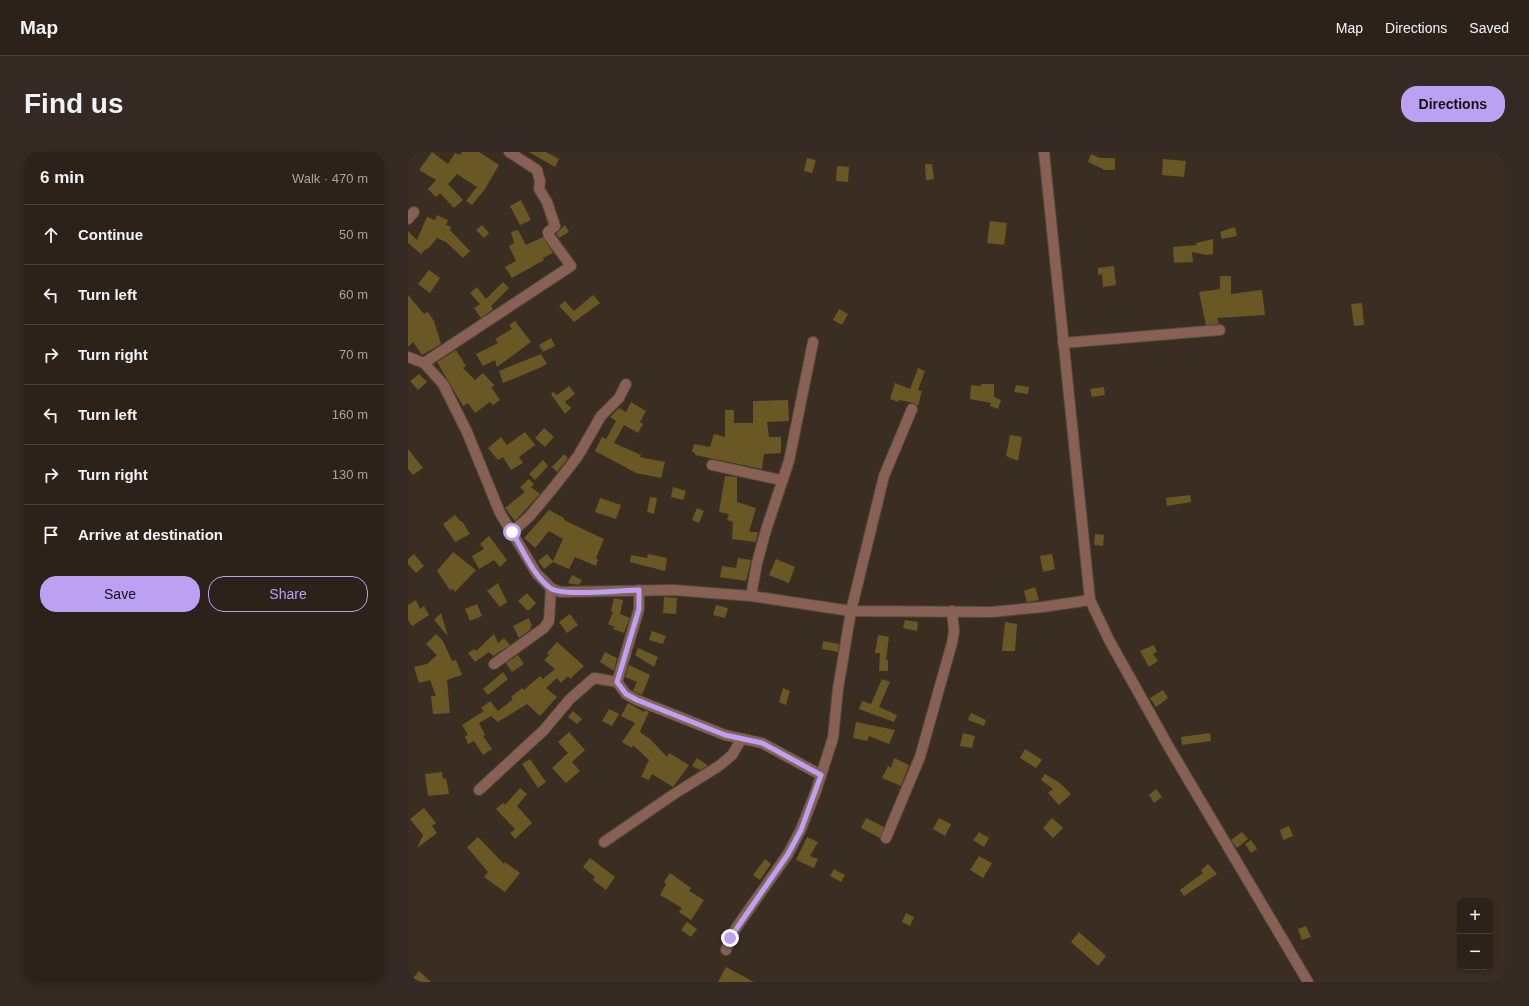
<!DOCTYPE html>
<meta charset="utf-8">
<style>
:root{--surface:#2c221a;--page:#342a23;--text:#f1f3f6;--muted:#a6a4a2;--line:#483f39;--accent:#bca0f2}
body{margin:0;font-family:Helvetica,sans-serif;background:var(--page);color:var(--text)}
.controls{position:absolute;right:12px;bottom:12px;display:grid;overflow:hidden;border-radius:8px;box-shadow:0 2px 6px #0003}
.controls button{width:36px;height:36px;display:grid;place-items:center;padding:0;border:0;border-bottom:1px solid var(--line);background:var(--surface);color:var(--text);font:20px sans-serif}
.stop{position:absolute;width:12px;height:12px;margin:-9px;border:3px solid #bca0f2;border-radius:50%;background:#fff}
.stop.end{background:#bca0f2;border-color:#fff;box-shadow:0 1px 4px #0008}
.list{margin:0;padding:0;list-style:none}
h2{display:flex;justify-content:space-between;align-items:center;height:52px;margin:0;padding:0 16px;font-size:17px}
h2 small{font-size:13px;font-weight:400;color:var(--muted)}
.list li{display:grid;grid-template-columns:26px 1fr auto;gap:12px;align-items:center;box-sizing:border-box;height:60px;padding:0 16px;border-top:1px solid var(--line)}
.list b{display:block;font-size:15px;white-space:nowrap}
.list em{font-size:13px;font-style:normal;color:var(--muted)}
.actions{display:flex;gap:8px;padding:12px 16px}
.actions a{flex:1;padding:9px 0;border:1px solid var(--accent);border-radius:16px;text-align:center;font-size:14px;color:var(--accent)}
.actions .main{background:var(--accent);color:#111}
.icon{flex:none;width:22px;height:22px;fill:none;stroke:currentColor;stroke-width:2;stroke-linecap:round;stroke-linejoin:round}
.map{position:relative;flex:none;width:1097px;height:830px;overflow:hidden;border-radius:16px}
header{display:flex;align-items:center;gap:24px;box-sizing:border-box;height:56px;padding:0 20px;background:var(--surface);border-bottom:1px solid var(--line)}
header strong{font-size:19px}
nav{display:flex;gap:22px;margin-inline-start:auto;font-size:14px}
.intro{display:flex;align-items:center;justify-content:space-between;box-sizing:border-box;height:96px;padding:0 24px}
h1{margin:0;font-size:28px}
.button{padding:10px 18px;border-radius:16px;background:var(--accent);color:#111;font-size:14px;font-weight:700}
main{display:flex;gap:24px;padding:0 24px}
aside{flex:1;background:var(--surface);border-radius:16px;box-shadow:0 2px 6px #0003}
.map>svg:first-child{display:block}
.building{fill:#6a5824}
.lines{fill:none;stroke-linecap:round;stroke-linejoin:round}
.minor-casing{stroke:#554a3f;stroke-width:12}
.minor{stroke:#886054;stroke-width:10}
.route{stroke:#bca0f2;stroke-width:5}
</style>
<header>
<strong>Map</strong>
<nav><a>Map</a><a>Directions</a><a>Saved</a></nav>
</header>
<div class="intro"><h1>Find us</h1><a class="button">Directions</a></div>
<main>
<aside>
<h2>6 min<small>Walk · 470 m</small></h2>
<ul class="list">
<li><svg class="icon" aria-label="ahead" viewBox="0 0 24 24"><path d="M12 20V5M6 11l6-6 6 6"/></svg><div><b>Continue</b></div><em>50 m</em></li>
<li><svg class="icon" aria-label="left" viewBox="0 0 24 24"><path d="M17 20v-9H6M10 6l-5 5 5 5"/></svg><div><b>Turn left</b></div><em>60 m</em></li>
<li><svg class="icon" aria-label="right" viewBox="0 0 24 24"><path d="M7 20v-9h11M14 6l5 5-5 5"/></svg><div><b>Turn right</b></div><em>70 m</em></li>
<li><svg class="icon" aria-label="left" viewBox="0 0 24 24"><path d="M17 20v-9H6M10 6l-5 5 5 5"/></svg><div><b>Turn left</b></div><em>160 m</em></li>
<li><svg class="icon" aria-label="right" viewBox="0 0 24 24"><path d="M7 20v-9h11M14 6l5 5-5 5"/></svg><div><b>Turn right</b></div><em>130 m</em></li>
<li><svg class="icon" aria-label="arrive" viewBox="0 0 24 24"><path d="M6 21V4h12l-3 4 3 4H6"/></svg><div><b>Arrive at destination</b></div></li>
</ul>
<div class="actions"><a class="main">Save</a><a>Share</a></div>
</aside>
<div class="map">
<svg width="1097" height="830" viewBox="0 0 1097 830">
<rect width="100%" height="100%" fill="#3a2e23"/>
<g class="building">
<polygon points="24,0 40,12 47,1 52,3 54,0 71,0 91,13 77,37 64,53 58,49 69,35 49,22 40,32 55,48 46,56 32,41 28,45 20,37 28,28 11,18"/>
<polygon points="121,0 138,0 151,7 147,15"/>
<polygon points="683,2 692,6 707,6 707,18 697,18 680,10"/>
<polygon points="399,6 408,8 404,21 396,19"/>
<polygon points="755,7 778,9 776,25 754,23"/>
<polygon points="517,12 524,12 526,27 518,28"/>
<polygon points="429,14 441,15 440,30 428,29"/>
<polygon points="113,48 123,68 112,73 102,54"/>
<polygon points="29,63 40,68 38,73 43,75 42,78 62,99 55,106 38,90 29,86 20,97 19,96 13,102 0,91 0,79 9,88 19,65 27,68"/>
<polygon points="582,69 599,71 596,93 579,91"/>
<polygon points="74,73 81,81 76,86 68,78"/>
<polygon points="157,73 161,80 151,86 148,82"/>
<polygon points="827,75 829,84 814,87 812,80"/>
<polygon points="110,78 118,93 135,85 145,101 135,106 136,108 104,126 97,115 108,109 101,94 106,91 103,80"/>
<polygon points="805,87 805,102 799,103 784,100 785,110 766,111 765,95 789,93 788,91"/>
<polygon points="706,114 708,133 695,135 694,122 690,123 690,116"/>
<polygon points="21,118 32,126 22,141 10,132"/>
<polygon points="812,124 823,124 823,142 854,138 857,163 809,166 811,172 798,173 791,140 812,137"/>
<polygon points="95,130 101,136 83,154 85,157 73,166 66,156 72,152 62,141 69,135 78,147"/>
<polygon points="0,143 16,162 20,160 26,169 33,192 14,203 5,190 0,195"/>
<polygon points="185,143 192,151 166,170 151,154 157,149 166,159"/>
<polygon points="954,151 956,173 946,174 943,152"/>
<polygon points="431,157 440,162 434,173 425,168"/>
<polygon points="107,169 123,190 89,215 87,208 75,214 68,202 90,191 87,187 104,177 101,173"/>
<polygon points="143,186 147,194 135,200 131,193"/>
<polygon points="48,198 58,214 55,216 67,228 75,221 87,234 83,235 92,248 85,253 82,250 67,261 60,251 55,254 29,210"/>
<polygon points="133,202 139,212 129,217 95,231 91,219"/>
<polygon points="510,216 517,219 510,238 514,239 510,254 506,251 491,248 491,250 482,247 487,231 502,237"/>
<polygon points="11,222 19,230 10,238 2,229"/>
<polygon points="573,232 586,232 586,245 593,248 590,257 582,254 583,251 562,247 563,233 573,234"/>
<polygon points="608,233 621,235 620,242 606,240"/>
<polygon points="161,234 167,242 157,250 163,256 157,262 143,242 145,240 149,243"/>
<polygon points="696,235 697,243 684,245 682,237"/>
<polygon points="380,248 381,269 359,270 361,285 373,285 373,301 356,302 354,317 287,303 287,301 284,300 286,292 302,295 306,282 317,285 317,258 326,258 326,271 345,271 345,249"/>
<polygon points="223,250 238,259 232,270 235,272 230,281 216,273 206,291 233,303 232,305 257,310 253,326 228,321 187,299 194,285 198,287 208,269 202,265 211,256 218,260"/>
<polygon points="136,276 146,285 137,295 127,286"/>
<polygon points="117,280 127,293 111,305 115,311 103,318 95,305 90,308 80,296 93,285 99,293"/>
<polygon points="602,283 614,285 610,309 598,304"/>
<polygon points="0,297 15,316 5,323 0,317"/>
<polygon points="156,302 160,306 149,320 144,315"/>
<polygon points="135,308 140,314 127,328 121,322"/>
<polygon points="317,324 329,325 329,350 348,356 341,380 350,380 348,390 324,387 325,370 319,368 321,362 311,360"/>
<polygon points="121,327 126,332 123,335 132,342 107,369 97,356 117,340 112,335"/>
<polygon points="265,335 278,339 275,348 263,345"/>
<polygon points="782,343 783,350 759,354 758,346"/>
<polygon points="242,345 249,346 246,362 239,360"/>
<polygon points="192,346 213,353 208,367 187,360"/>
<polygon points="289,356 296,359 291,371 284,368"/>
<polygon points="141,358 156,366 156,368 196,387 188,406 190,408 188,414 167,405 161,417 145,410 136,417 130,409 139,402 145,409 155,387 141,379 127,396 116,386"/>
<polygon points="47,363 53,370 54,369 62,382 47,390 35,372"/>
<polygon points="687,382 696,383 695,394 686,393"/>
<polygon points="81,384 99,408 92,415 86,408 71,417 64,404 76,397 72,392"/>
<polygon points="45,400 68,418 47,440 45,437 42,438 29,419"/>
<polygon points="6,402 16,414 8,421 0,412 0,407"/>
<polygon points="240,402 259,406 257,419 222,410 223,403 239,406"/>
<polygon points="644,402 647,417 635,420 632,404"/>
<polygon points="330,406 343,408 338,429 312,425 314,414 328,416"/>
<polygon points="368,407 387,415 381,431 361,423"/>
<polygon points="164,423 174,428 171,433 160,431"/>
<polygon points="90,431 99,450 92,455 79,439"/>
<polygon points="627,435 631,448 619,450 616,439"/>
<polygon points="119,441 128,451 120,459 110,449"/>
<polygon points="256,445 269,446 268,462 255,461"/>
<polygon points="206,446 215,448 212,462 222,466 216,481 205,477 207,475 200,472 205,460 203,459"/>
<polygon points="8,448 12,457 16,454 21,463 4,474 0,468 0,453"/>
<polygon points="69,452 74,464 62,469 57,457"/>
<polygon points="308,453 320,456 317,466 305,463"/>
<polygon points="33,461 40,484 26,468"/>
<polygon points="162,462 170,473 159,481 151,470"/>
<polygon points="121,466 124,474 122,475 123,477 111,486 105,474"/>
<polygon points="497,468 510,470 509,479 495,476"/>
<polygon points="597,470 609,472 607,499 594,499"/>
<polygon points="244,479 258,484 255,492 241,488"/>
<polygon points="28,482 35,489 44,509 48,508 54,523 39,528 42,561 25,562 23,544 28,544 22,528 11,531 6,515 19,512 29,503 18,492"/>
<polygon points="86,482 90,491 96,486 102,493 85,504 81,500 67,510 60,501 66,497 68,499"/>
<polygon points="470,483 481,485 478,508 480,508 480,519 471,519 472,501 467,501"/>
<polygon points="415,489 431,492 430,500 414,497"/>
<polygon points="149,490 176,514 162,527 160,524 153,531 149,526 138,536 149,545 132,564 119,552 90,570 83,564 71,571 77,583 75,584 84,597 75,603 66,589 60,592 57,584 60,583 54,573 76,559 73,556 82,549 90,559 105,547 103,545 114,536 116,538 132,524 135,527 147,517 136,508 141,503 139,501"/>
<polygon points="746,493 749,500 745,502 750,509 741,515 732,499"/>
<polygon points="230,496 250,505 246,515 227,503"/>
<polygon points="197,500 209,506 206,519 192,510"/>
<polygon points="110,503 116,512 104,520 98,511"/>
<polygon points="221,513 242,523 234,543 225,539 229,530 217,525"/>
<polygon points="95,520 100,527 80,543 75,537"/>
<polygon points="474,527 482,530 471,555 489,563 486,570 451,557 454,549 463,552"/>
<polygon points="375,536 382,539 378,553 371,550"/>
<polygon points="755,538 760,546 748,555 742,546"/>
<polygon points="220,551 236,560 237,558 241,560 232,579 233,581 242,587 259,605 261,601 281,613 265,635 244,622 241,628 233,625 241,608 225,593 224,596 214,590 227,571 213,564"/>
<polygon points="201,557 211,562 204,574 194,569"/>
<polygon points="165,559 174,567 169,572 160,565"/>
<polygon points="563,561 578,568 576,574 560,568"/>
<polygon points="448,570 487,578 481,592 461,584 459,589 445,586"/>
<polygon points="161,580 177,598 164,610 172,619 158,631 144,616 160,601 150,590"/>
<polygon points="555,581 567,584 564,596 552,594"/>
<polygon points="802,581 803,589 774,593 773,585"/>
<polygon points="617,597 634,608 628,616 612,606"/>
<polygon points="289,606 299,613 299,614 292,618 284,614"/>
<polygon points="486,606 501,613 493,634 474,626 480,614 483,616"/>
<polygon points="122,607 138,630 130,636 114,612"/>
<polygon points="34,620 35,627 38,626 41,642 20,644 17,622"/>
<polygon points="637,622 652,631 663,642 651,653 640,641 645,637 633,628"/>
<polygon points="112,636 119,642 109,654 124,671 107,687 102,681 107,677 88,657 95,651 97,653"/>
<polygon points="748,637 754,645 746,651 741,643"/>
<polygon points="16,656 28,671 24,674 29,681 9,696 15,683 2,667"/>
<polygon points="458,666 476,675 472,686 453,676"/>
<polygon points="531,666 543,672 537,684 525,677"/>
<polygon points="644,666 655,676 645,686 635,676"/>
<polygon points="881,674 885,684 875,688 872,678"/>
<polygon points="571,680 581,686 576,695 565,688"/>
<polygon points="834,680 840,687 829,696 823,688"/>
<polygon points="70,685 96,712 97,710 112,721 97,740 76,725 80,720 59,695"/>
<polygon points="399,685 410,690 402,704 410,707 406,716 388,708"/>
<polygon points="843,688 849,697 843,701 837,692"/>
<polygon points="571,704 584,711 575,726 562,718"/>
<polygon points="182,706 207,725 198,738 185,728 187,725 175,715"/>
<polygon points="357,707 363,712 352,728 345,723"/>
<polygon points="800,712 809,722 776,744 772,738 795,721 793,718"/>
<polygon points="426,717 437,723 433,730 422,724"/>
<polygon points="262,721 283,736 281,739 296,748 283,768 271,760 274,756 252,743 258,732 256,730"/>
<polygon points="498,761 506,765 502,774 494,770"/>
<polygon points="279,770 289,777 283,785 273,778"/>
<polygon points="898,774 903,785 894,788 890,777"/>
<polygon points="671,780 698,804 690,814 663,790"/>
<polygon points="318,815 346,830 310,830"/>
<polygon points="11,819 23,830 9,830 5,826"/>
</g>
<g class="lines">
<defs>
<g id="minor">
<polyline points="636,0 682,448 701,488 762,597 900,830"/>
<polyline points="0,67 6,60"/>
<polyline points="655,191 812,178"/>
<polyline points="0,205 16,211 35,232 59,280 92,361 129,422 143,436 152,440 265,438 343,444 443,459 583,460 635,455 682,448"/>
<polyline points="16,211 163,114 141,84 140,80 147,74 139,50 131,37 132,29 129,18 101,0"/>
<polyline points="304,313 373,328"/>
<polyline points="104,380 121,365 146,335 170,304 193,264 211,246 218,232"/>
<polyline points="343,444 349,411 358,378 381,309 405,190"/>
<polyline points="86,512 136,476 141,469 143,436"/>
<polyline points="209,530 231,457 231,438"/>
<polyline points="71,638 136,578 162,547 186,526 209,530 218,542 229,548 317,583 354,591 413,623"/>
<polyline points="478,686 512,605 544,491 546,479 544,459"/>
<polyline points="196,690 266,642 311,614 324,603 333,588"/>
<polyline points="318,798 322,786 330,773 380,702 393,677 408,639 425,586 430,537 443,459 476,324 504,257"/>
</g>
</defs>
<use href="#minor" class="minor-casing"/>
<use href="#minor" class="minor"/>
</g>
<g class="lines">
<path class="route" d="M104,380C115,398 125,423 142,436C155,445 213,438 231,438V457L209,530L218,542L229,548L317,583L354,591L413,623L393,678L380,702L322,786"/>
</g>
</svg>
<div class="controls">
<button>+</button>
<button>−</button>
</div>
<div class="stop" style="left:104px;top:380px"></div>
<div class="stop end" style="left:322px;top:786px"></div>
</div>
</main>
